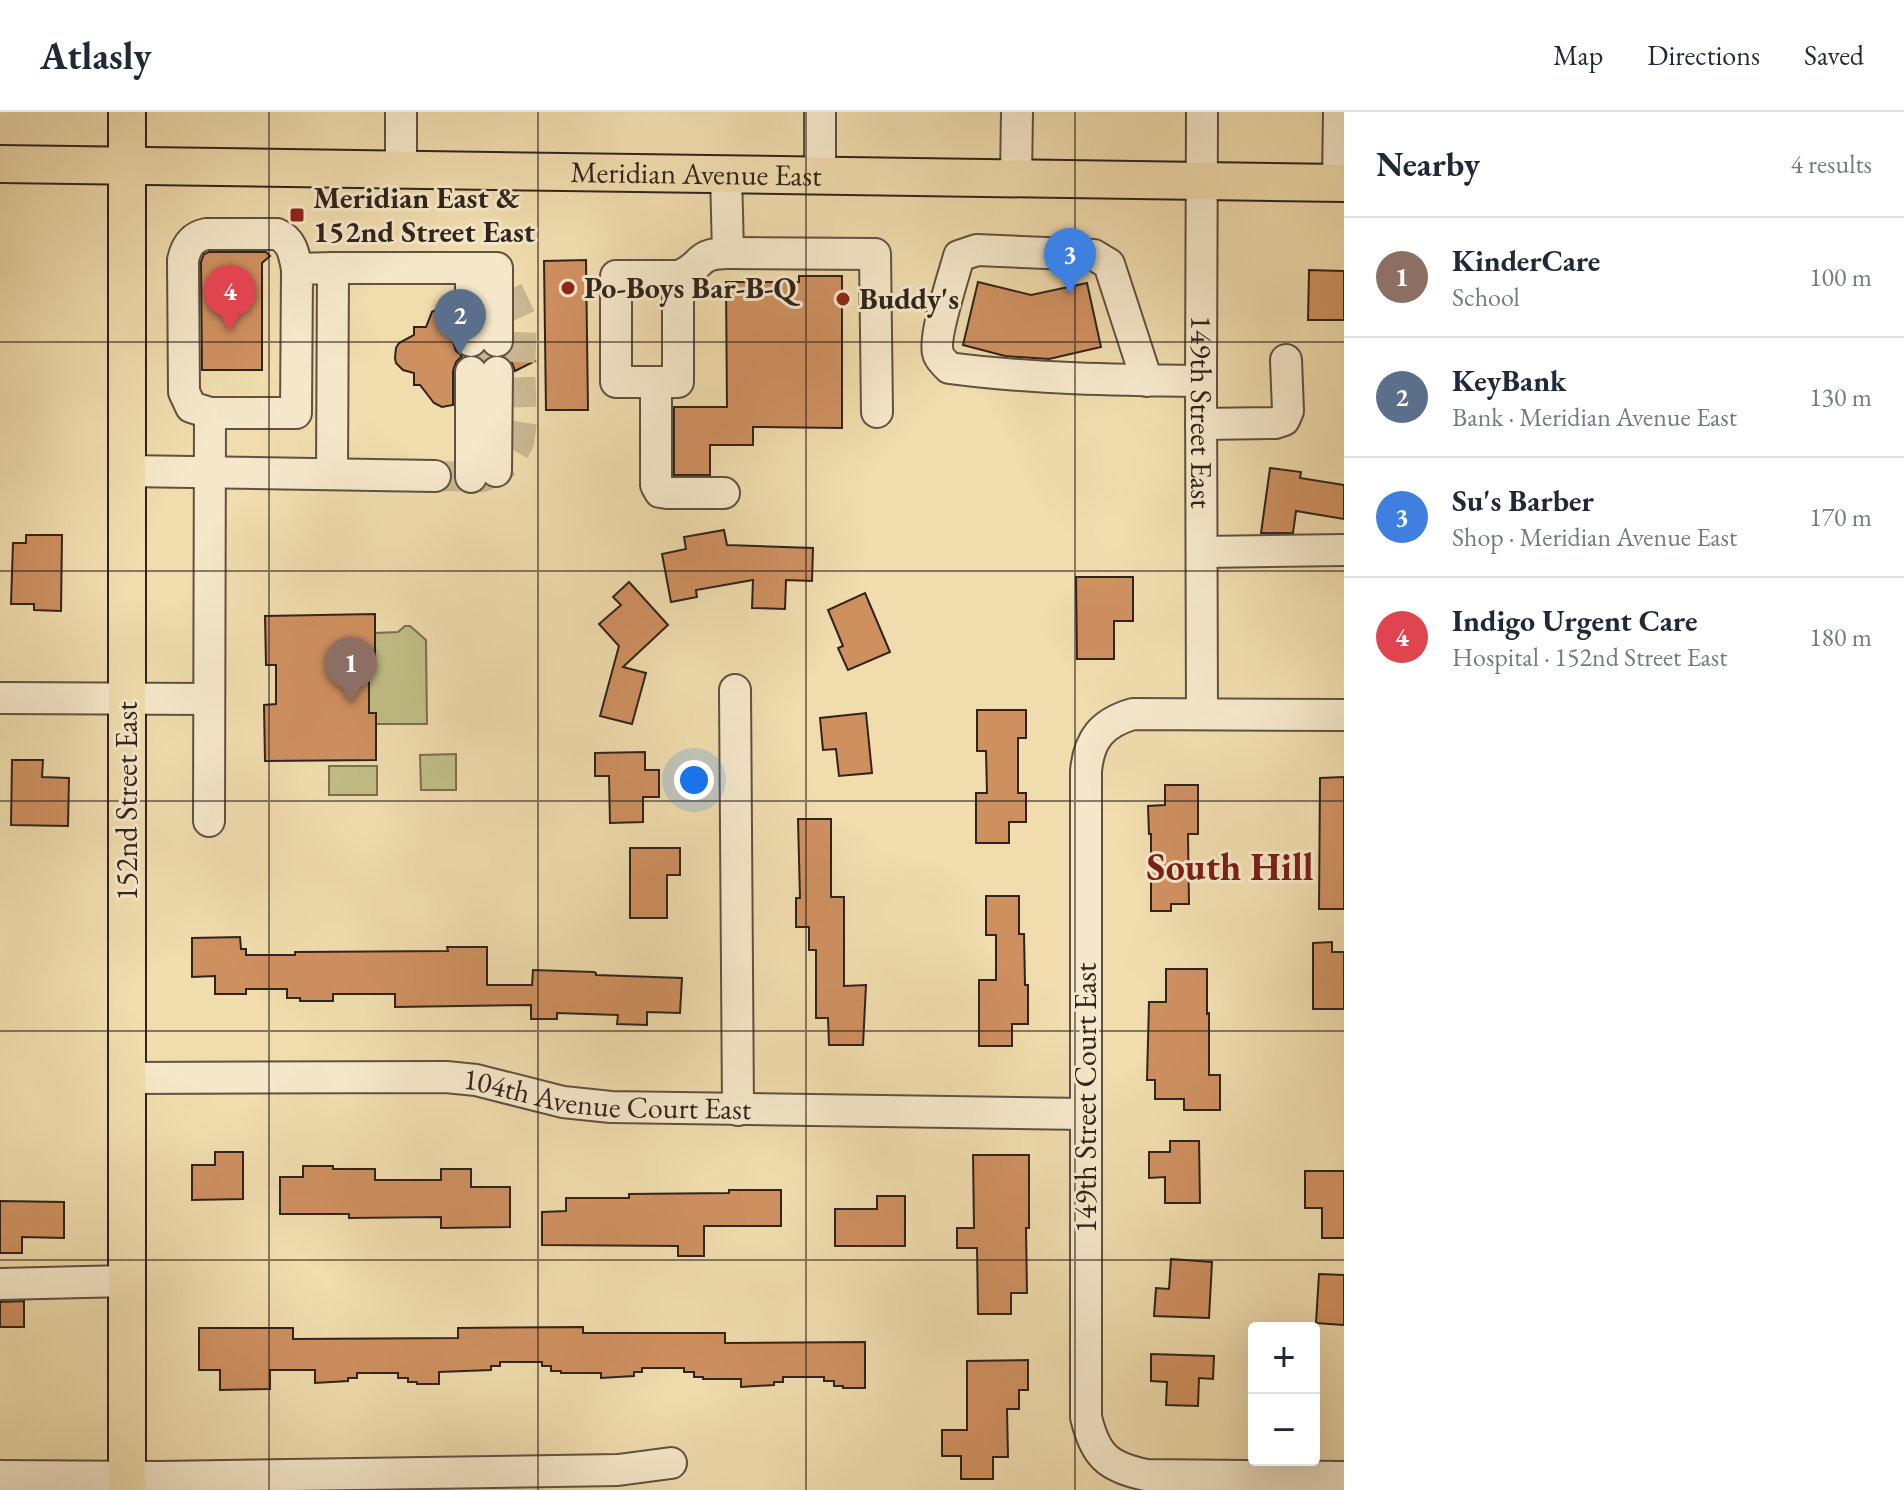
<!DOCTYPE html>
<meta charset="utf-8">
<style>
:root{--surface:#fff;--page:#f6f6f7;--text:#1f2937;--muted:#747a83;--line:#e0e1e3;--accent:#8f2418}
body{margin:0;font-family:"EB Garamond",serif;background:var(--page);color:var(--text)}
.controls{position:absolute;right:24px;bottom:24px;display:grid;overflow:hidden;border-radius:8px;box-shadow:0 8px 32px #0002}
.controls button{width:72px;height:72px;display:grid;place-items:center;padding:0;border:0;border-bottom:2px solid var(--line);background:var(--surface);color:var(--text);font:40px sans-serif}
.you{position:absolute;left:694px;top:668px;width:28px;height:28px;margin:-20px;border:6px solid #fff;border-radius:50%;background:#1a73e8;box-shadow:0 0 0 12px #1a73e833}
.badge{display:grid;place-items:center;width:52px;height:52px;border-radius:50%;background:var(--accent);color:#fff;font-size:26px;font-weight:700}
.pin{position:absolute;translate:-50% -66px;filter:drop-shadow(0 2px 4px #0008)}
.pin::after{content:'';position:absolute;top:42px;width:28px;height:24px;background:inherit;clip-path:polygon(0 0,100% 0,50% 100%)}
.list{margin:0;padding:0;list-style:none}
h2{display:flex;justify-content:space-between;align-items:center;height:104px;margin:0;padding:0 32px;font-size:34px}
h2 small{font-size:26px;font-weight:400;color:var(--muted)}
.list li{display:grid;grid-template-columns:52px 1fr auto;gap:24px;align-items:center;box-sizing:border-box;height:120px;padding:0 32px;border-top:2px solid var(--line)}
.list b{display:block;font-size:30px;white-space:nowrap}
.list p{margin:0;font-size:26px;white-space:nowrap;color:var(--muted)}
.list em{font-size:26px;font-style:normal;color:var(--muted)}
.map{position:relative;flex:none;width:1344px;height:1378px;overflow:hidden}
header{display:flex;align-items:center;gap:48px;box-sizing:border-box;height:112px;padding:0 40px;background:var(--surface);border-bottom:2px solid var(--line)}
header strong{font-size:38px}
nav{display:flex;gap:44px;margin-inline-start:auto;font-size:28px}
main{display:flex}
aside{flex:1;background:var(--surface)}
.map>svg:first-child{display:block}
.green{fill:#c1be85;stroke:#787051;stroke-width:2}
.building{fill:#cf9060;stroke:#30231d;stroke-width:2}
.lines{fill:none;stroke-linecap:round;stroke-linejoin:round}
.minor-tunnel{stroke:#cab790;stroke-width:30;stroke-dasharray:30 15;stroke-linecap:butt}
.minor-casing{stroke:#605141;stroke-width:34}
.major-casing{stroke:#30231d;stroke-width:40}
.minor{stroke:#f5e8ca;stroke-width:30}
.major{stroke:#f0dcad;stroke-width:36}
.grid{fill:none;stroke:#30231d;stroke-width:2;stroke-opacity:0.55}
.poi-dot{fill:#8f2418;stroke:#f5e8ca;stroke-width:3}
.labels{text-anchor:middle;stroke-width:6;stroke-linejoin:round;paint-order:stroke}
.street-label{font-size:30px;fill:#30231d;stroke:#f5e8ca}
.poi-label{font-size:30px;font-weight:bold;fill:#30231d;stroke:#f5e8ca;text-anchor:start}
.district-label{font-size:38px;font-weight:bold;fill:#7a1f14;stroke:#f5e8ca}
</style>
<header>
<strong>Atlasly</strong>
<nav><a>Map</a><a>Directions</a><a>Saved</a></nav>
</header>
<main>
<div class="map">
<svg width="1344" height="1378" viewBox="0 0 1344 1378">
<rect width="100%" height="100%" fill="#f0dcad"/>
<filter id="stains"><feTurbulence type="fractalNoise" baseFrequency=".0025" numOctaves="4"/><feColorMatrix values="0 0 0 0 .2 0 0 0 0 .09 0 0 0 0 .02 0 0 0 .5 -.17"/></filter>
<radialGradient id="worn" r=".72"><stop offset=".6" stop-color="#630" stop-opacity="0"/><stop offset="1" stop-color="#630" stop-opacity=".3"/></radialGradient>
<g class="green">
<polygon points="405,514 410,514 426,528 427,612 376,612 369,601 369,545 375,521 398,520"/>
<polygon points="456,642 456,678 421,678 420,643"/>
<rect x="329" y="654" width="48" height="29"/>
</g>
<g class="building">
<polygon points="209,140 266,140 270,144 262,151 262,258 202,258 201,150 204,142"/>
<polygon points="586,148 588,298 546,298 544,149"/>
<polygon points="1309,158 1344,159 1344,208 1308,208"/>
<polygon points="799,164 842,164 842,316 753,315 753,333 710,333 710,363 674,363 674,295 727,295 726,170 799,170"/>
<polygon points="978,170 1031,183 1087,171 1101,235 1049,247 1005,244 963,233"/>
<polygon points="449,194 453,196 453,230 456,239 462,244 456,250 453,259 453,293 442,295 434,291 420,273 414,273 414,261 403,258 396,251 395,246 396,236 399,231 414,223 414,215 426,215 432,200 441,195"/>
<polygon points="515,230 535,249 515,259 512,251 506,244 512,239"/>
<polygon points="1270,356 1301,360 1300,366 1344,373 1344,407 1296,399 1293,421 1261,421"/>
<polygon points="724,418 727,433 813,436 812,469 786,468 785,497 752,496 753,468 696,478 697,485 671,490 662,442 686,437 684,425"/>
<polygon points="26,423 62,423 61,499 34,498 34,492 11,492 13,431 26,431"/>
<polygon points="1076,465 1133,465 1133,509 1114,509 1114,547 1077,547"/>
<polygon points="629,470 668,513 623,555 646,561 632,612 600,604 619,534 599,512 621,493 613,485"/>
<polygon points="865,481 890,540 848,558 838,536 843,534 828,498"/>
<polygon points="375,502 375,545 369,545 369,601 376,601 376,648 265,649 264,593 276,592 276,553 266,553 265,504"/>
<polygon points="977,598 1026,598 1026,626 1018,626 1018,681 1026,681 1026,710 1009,710 1009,731 976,731 976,681 987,681 986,639 977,639"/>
<polygon points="866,601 872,661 839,664 836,637 823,638 820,606"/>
<polygon points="645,640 645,658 659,658 659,685 643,685 643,710 610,711 609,664 595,664 595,641"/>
<polygon points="12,648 43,648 42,665 69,666 68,714 11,713"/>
<polygon points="1344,665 1344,797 1319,797 1320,666"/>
<polygon points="1165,673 1198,673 1198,722 1188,722 1189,792 1171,792 1171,799 1151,799 1151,722 1149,722 1148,694 1165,693"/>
<polygon points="798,707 831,707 831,785 844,785 844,874 866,873 863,933 829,933 828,906 816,906 816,838 809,838 809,815 796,815 796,786 800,786"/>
<polygon points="630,736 680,736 680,763 667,763 667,806 630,806"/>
<polygon points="986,784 1019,784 1019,822 1024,822 1025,873 1028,873 1028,912 1012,912 1012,934 979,934 979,868 996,868 996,823 986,823"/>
<polygon points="240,825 241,837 246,837 246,843 295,843 295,840 448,839 447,835 487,835 487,873 532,873 533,858 594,860 596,861 596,863 682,866 680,901 647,900 647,913 617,912 618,903 557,901 557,907 531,907 531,893 395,895 395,882 333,882 333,889 300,889 300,886 287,886 287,877 246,877 246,882 215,882 215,864 192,865 192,826"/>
<polygon points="1332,830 1332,840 1344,840 1344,897 1313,897 1313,831"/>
<polygon points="1166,857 1207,857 1207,902 1209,901 1209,963 1220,963 1220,998 1184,998 1184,987 1155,987 1155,968 1147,968 1149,890 1166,890"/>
<polygon points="1170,1029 1199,1029 1200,1091 1165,1091 1165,1065 1149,1066 1149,1040 1170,1040"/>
<polygon points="215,1040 243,1040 243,1087 192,1088 192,1053 215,1053"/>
<polygon points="973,1043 1029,1043 1029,1116 1026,1116 1027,1181 1011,1181 1011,1202 978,1202 977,1136 957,1136 957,1116 974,1116"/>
<polygon points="303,1054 333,1054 333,1057 375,1057 375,1068 441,1068 441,1057 471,1057 471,1075 510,1075 510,1115 441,1116 441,1105 349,1106 349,1102 280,1102 280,1065 303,1065"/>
<polygon points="1305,1059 1344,1059 1344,1126 1322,1126 1322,1096 1305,1096"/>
<polygon points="729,1078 781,1078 781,1114 704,1114 704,1144 678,1144 678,1134 542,1133 542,1100 566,1099 566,1086 629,1086 629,1082 729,1081"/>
<polygon points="877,1084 905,1084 905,1134 835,1134 835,1097 877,1097"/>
<polygon points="0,1089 64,1090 64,1126 22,1125 22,1141 0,1141"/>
<polygon points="1171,1147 1212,1150 1209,1206 1154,1204 1156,1176 1169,1177"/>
<polygon points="1319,1162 1344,1163 1344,1213 1316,1211"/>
<polygon points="24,1189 24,1215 0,1215 0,1190"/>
<polygon points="583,1215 583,1221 725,1221 725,1231 865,1230 865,1276 843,1276 843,1274 834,1274 834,1269 824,1269 824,1265 783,1265 783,1270 774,1270 774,1273 741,1275 741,1267 703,1267 703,1265 694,1265 694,1260 684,1260 684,1256 642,1256 642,1260 634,1260 634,1264 601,1266 601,1261 561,1261 561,1259 551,1259 551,1254 542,1254 542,1250 500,1250 500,1254 491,1254 491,1258 439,1260 439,1272 417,1272 417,1270 408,1270 408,1266 398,1266 398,1261 357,1261 357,1266 348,1266 348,1269 315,1271 315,1258 270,1258 270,1277 220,1278 220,1258 199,1258 199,1216 293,1216 293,1227 458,1226 458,1216"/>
<polygon points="1151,1242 1214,1244 1213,1267 1199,1266 1198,1294 1166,1293 1167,1270 1151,1269"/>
<polygon points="1028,1248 1028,1278 1019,1278 1019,1297 1007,1297 1008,1345 993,1345 993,1367 961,1367 961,1344 942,1344 942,1318 967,1318 967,1249"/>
</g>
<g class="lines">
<g class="minor-tunnel">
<polyline points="483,260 484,229"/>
<polyline points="435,364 483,365 496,359 509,348 519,330 522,310 520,256 522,208 497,156"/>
</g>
<defs>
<g id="minor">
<polyline points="401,0 401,58"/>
<polyline points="820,0 820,64"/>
<path id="s1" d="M1202,0L1201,269L1202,602"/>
<polyline points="1016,66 1017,0"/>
<polyline points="1338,71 1339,0"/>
<polyline points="728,141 875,142 877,300"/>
<polyline points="471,156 471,229"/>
<path d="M678,164H616V270H678V164C703,156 694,141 728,141L726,62"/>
<polyline points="471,260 471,365"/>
<path d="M1147,269L1109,152L1094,143L977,138L959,144C954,163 933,225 938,241C939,247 945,251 949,256C1033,267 1117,268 1201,269"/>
<polyline points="656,270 656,373 660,380 667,381 724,381"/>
<path d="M210,301L191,295L184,280L183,148C186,134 192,125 206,122H277C292,128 294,142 297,157"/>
<polyline points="1201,312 1275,311 1284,308 1288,299 1286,248"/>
<polyline points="127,359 435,364"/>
<polyline points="496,359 497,260"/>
<polyline points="332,362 333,156 497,156 497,229"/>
<polyline points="1202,440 1344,438"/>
<polyline points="735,578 738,998"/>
<polyline points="0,586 209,587"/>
<path d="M1344,603L1133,602C1102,611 1089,627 1086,659V1305C1095,1343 1107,1355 1146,1363L1344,1365"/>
<polyline points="209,709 210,301 296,301 297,157 333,156"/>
<path id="s2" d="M127,966L446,965L476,968L563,990L611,995L1086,1002"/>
<polyline points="0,1172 127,1169"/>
<polyline points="0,1364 160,1365 618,1358 671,1351"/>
</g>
<g id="major">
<polyline points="127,0 127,1378"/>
<path id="s3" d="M0,52L1344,71"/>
</g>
</defs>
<use href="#minor" class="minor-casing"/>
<use href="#major" class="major-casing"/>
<use href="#minor" class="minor"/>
<use href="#major" class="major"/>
</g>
<path class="grid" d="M269,0V1378M538,0V1378M806,0V1378M1075,0V1378M0,230H1344M0,459H1344M0,689H1344M0,919H1344M0,1148H1344"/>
<g class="poi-dot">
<rect x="289" y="95" width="16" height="16" rx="4"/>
<circle cx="568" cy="176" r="8"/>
<circle cx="843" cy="187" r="8"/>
</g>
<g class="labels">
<g class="street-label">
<text dy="10" stroke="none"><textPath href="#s3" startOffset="696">Meridian Avenue East</textPath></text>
<text dy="10" stroke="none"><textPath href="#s1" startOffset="300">149th Street East</textPath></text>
<text transform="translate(127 689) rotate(-90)" y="10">152nd Street East</text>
<text dy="10" stroke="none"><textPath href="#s2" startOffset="482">104th Avenue Court East</textPath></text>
<text transform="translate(1086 986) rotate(-90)" y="10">149th Street Court East</text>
</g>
<g class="poi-label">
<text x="313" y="96">Meridian East &amp;<tspan x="313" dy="34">152nd Street East</tspan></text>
<text x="584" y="186">Po-Boys Bar-B-Q</text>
<text x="859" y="197">Buddy's</text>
</g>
<g class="district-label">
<text x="1230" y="768">South Hill</text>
</g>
</g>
<rect width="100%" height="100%" filter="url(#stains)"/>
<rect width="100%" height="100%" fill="url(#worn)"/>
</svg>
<div class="controls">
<button>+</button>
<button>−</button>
</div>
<div class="you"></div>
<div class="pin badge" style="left:351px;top:591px;background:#8d6e63">1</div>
<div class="pin badge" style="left:460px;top:243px;background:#5c6f8a">2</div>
<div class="pin badge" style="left:1070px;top:182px;background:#3f7fe0">3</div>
<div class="pin badge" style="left:230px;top:219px;background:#e0444e">4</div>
</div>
<aside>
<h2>Nearby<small>4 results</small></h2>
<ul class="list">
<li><span class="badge" style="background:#8d6e63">1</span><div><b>KinderCare</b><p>School</p></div><em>100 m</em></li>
<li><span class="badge" style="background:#5c6f8a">2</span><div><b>KeyBank</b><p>Bank · Meridian Avenue East</p></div><em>130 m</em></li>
<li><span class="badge" style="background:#3f7fe0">3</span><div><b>Su's Barber</b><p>Shop · Meridian Avenue East</p></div><em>170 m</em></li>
<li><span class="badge" style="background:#e0444e">4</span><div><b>Indigo Urgent Care</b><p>Hospital · 152nd Street East</p></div><em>180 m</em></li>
</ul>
</aside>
</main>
